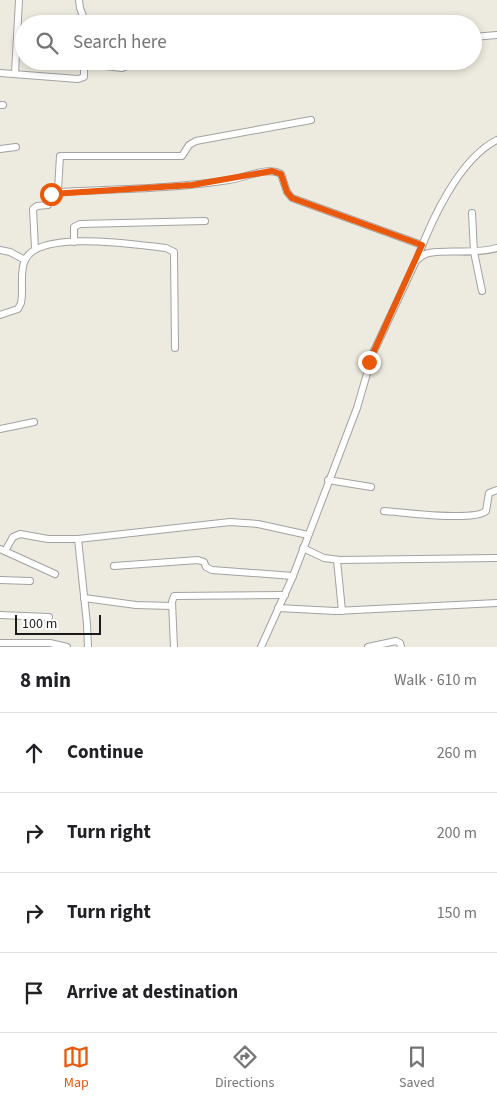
<!DOCTYPE html>
<meta charset="utf-8">
<style>
:root{--surface:#fff;--page:#f6f6f6;--text:#202124;--muted:#757577;--line:#e0e0e0;--accent:#ea580c}
body{margin:0;font-family:"Source Sans 3",sans-serif;background:var(--page);color:var(--text)}
.scale{position:absolute;left:15px;bottom:12px;width:86px;box-sizing:border-box;padding-left:5px;border:2px solid #1b1b1b;border-top:0;font-size:14px;line-height:18px;white-space:nowrap;color:#1b1b1b;-webkit-text-stroke:4px #fff;paint-order:stroke}
.stop{position:absolute;width:15px;height:15px;margin:-11px;border:4px solid #ea580c;border-radius:50%;background:#fff}
.stop.end{background:#ea580c;border-color:#fff;box-shadow:0 1px 5px #0008}
.list{margin:0;padding:0;list-style:none}
h2{display:flex;justify-content:space-between;align-items:center;height:65px;margin:0;padding:0 20px;font-size:21px}
h2 small{font-size:16px;font-weight:400;color:var(--muted)}
.list li{display:grid;grid-template-columns:32px 1fr auto;gap:15px;align-items:center;box-sizing:border-box;height:80px;padding:0 20px;border-top:1px solid var(--line)}
.list b{display:block;font-size:19px;white-space:nowrap}
.list em{font-size:16px;font-style:normal;color:var(--muted)}
.icon{flex:none;width:28px;height:28px;fill:none;stroke:currentColor;stroke-width:2;stroke-linecap:round;stroke-linejoin:round}
.map{position:relative;flex:none;width:497px;height:647px;overflow:hidden}
.search{position:absolute;background:var(--surface);box-shadow:0 2px 8px #0003;left:15px;right:15px;top:15px;height:55px;display:flex;align-items:center;gap:12px;box-sizing:border-box;padding:0 18px;border-radius:28px;color:var(--muted);font-size:19px}
.sheet{height:385px;background:var(--surface)}
nav{display:flex;justify-content:space-around;align-items:center;box-sizing:border-box;height:70px;border-top:1px solid var(--line);background:var(--surface);font-size:14px;color:var(--muted)}
nav a{display:grid;justify-items:center;gap:2px}
nav .on{color:var(--accent)}
.map>svg:first-child{display:block}
.lines{fill:none;stroke-linecap:round;stroke-linejoin:round}
.minor-casing{stroke:#a2a2a2;stroke-width:8}
.minor{stroke:#fff;stroke-width:6}
.route{stroke:#ea580c;stroke-width:6}
</style>
<div class="map">
<svg width="497" height="647" viewBox="0 0 497 647">
<rect width="100%" height="100%" fill="#edebdf"/>
<g class="lines">
<defs>
<g id="minor">
<polyline points="79,0 80,8 86,24"/>
<polyline points="428,24 440,24"/>
<polyline points="473,37 497,35"/>
<polyline points="0,73 78,79 84,77 84,68 88,64 122,68 140,61"/>
<polyline points="15,73 19,0"/>
<polyline points="0,105 3,105"/>
<polyline points="0,149 16,147"/>
<path d="M56,192C114,189 172,189 229,180C245,178 267,166 281,174L287,192L292,198L422,245"/>
<polyline points="472,213 474,252 482,291"/>
<polyline points="74,242 74,227 80,224 205,221"/>
<polyline points="35,249 33,209 37,206 48,205 49,195 58,190 60,156 182,156 189,145 196,141 311,120"/>
<polyline points="0,250 10,252 25,260"/>
<path d="M417,259C431,221 459,159 497,140"/>
<path d="M0,315L18,309L21,303C24,290 19,273 25,260C39,229 137,245 166,248L174,252L175,348"/>
<polyline points="0,429 34,422"/>
<polyline points="328,480 371,487"/>
<path d="M384,511C402,512 474,522 486,511L489,493L497,490"/>
<polyline points="78,539 87,624 88,647"/>
<polyline points="303,548 324,558 340,560 497,558"/>
<polyline points="0,549 55,574"/>
<polyline points="5,551 13,537 20,534 48,539 78,539 230,522 258,524 308,535"/>
<polyline points="337,560 342,611"/>
<polyline points="114,566 198,560 204,562 206,567 212,570 293,576"/>
<polyline points="0,580 30,581"/>
<polyline points="84,598 136,605 172,606"/>
<polyline points="278,608 335,611 497,603"/>
<polyline points="0,615 49,617"/>
<polyline points="0,643 50,643 67,647"/>
<polyline points="174,647 172,602 174,596 285,595"/>
<path d="M261,647L293,576L357,408L373,353L416,261C420,257 423,254 429,253C452,249 473,255 497,248"/>
<polyline points="368,647 396,641 400,643 401,647"/>
</g>
</defs>
<use href="#minor" class="minor-casing"/>
<use href="#minor" class="minor"/>
</g>
<g class="lines">
<polyline class="route" points="51,194 192,185 272,171 281,174 287,192 292,198 422,245 369,362"/>
</g>
</svg>
<div class="scale">100 m</div>
<div class="stop" style="left:51px;top:194px"></div>
<div class="stop end" style="left:369px;top:362px"></div>
<div class="search"><svg class="icon" aria-label="search" viewBox="0 0 24 24"><circle cx="10" cy="10" r="6"/><path d="M15 15l6 6"/></svg>Search here</div>
</div>
<section class="sheet">
<h2>8 min<small>Walk · 610 m</small></h2>
<ul class="list">
<li><svg class="icon" aria-label="ahead" viewBox="0 0 24 24"><path d="M12 20V5M6 11l6-6 6 6"/></svg><div><b>Continue</b></div><em>260 m</em></li>
<li><svg class="icon" aria-label="right" viewBox="0 0 24 24"><path d="M7 20v-9h11M14 6l5 5-5 5"/></svg><div><b>Turn right</b></div><em>200 m</em></li>
<li><svg class="icon" aria-label="right" viewBox="0 0 24 24"><path d="M7 20v-9h11M14 6l5 5-5 5"/></svg><div><b>Turn right</b></div><em>150 m</em></li>
<li><svg class="icon" aria-label="arrive" viewBox="0 0 24 24"><path d="M6 21V4h12l-3 4 3 4H6"/></svg><div><b>Arrive at destination</b></div></li>
</ul>
</section>
<nav>
<a class="on"><svg class="icon" aria-label="map" viewBox="0 0 24 24"><path d="M3 6l6-2 6 2 6-2v14l-6 2-6-2-6 2zM9 4v14M15 6v14"/></svg>Map</a>
<a><svg class="icon" aria-label="directions" viewBox="0 0 24 24"><path d="M12 3l9 9-9 9-9-9zM9 14v-3h6M13 9l2 2-2 2"/></svg>Directions</a>
<a><svg class="icon" aria-label="saved" viewBox="0 0 24 24"><path d="M7 4h10v16l-5-4-5 4z"/></svg>Saved</a>
</nav>
